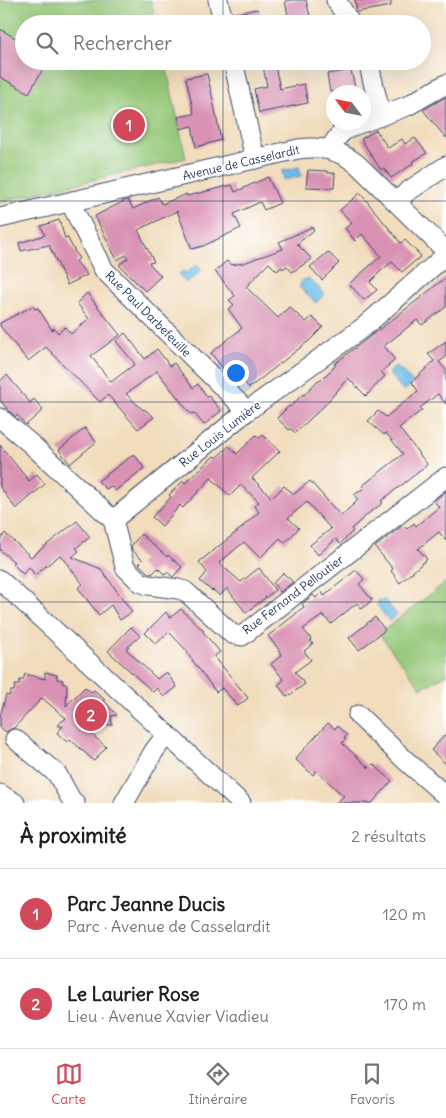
<!DOCTYPE html>
<html lang="fr">
<meta charset="utf-8">
<style>
:root{--surface:#fff;--page:#f6f6f6;--text:#202124;--muted:#757577;--line:#e0e0e0;--accent:#d1495b}
body{margin:0;font-family:Delius,sans-serif;background:var(--page);color:var(--text)}
.compass{position:absolute;left:326px;top:85px;width:45px;height:45px;border-radius:50%;background:var(--surface);box-shadow:0 5px 20px #0002;rotate:302deg}
.you{position:absolute;left:235px;top:372px;width:18px;height:18px;margin:-12px;border:4px solid #fff;border-radius:50%;background:#1a73e8;box-shadow:0 0 0 8px #1a73e833}
.badge{display:grid;place-items:center;width:32px;height:32px;border-radius:50%;background:var(--accent);color:#fff;font-size:16px;font-weight:700}
.pin{position:absolute;translate:-50% -50%;border:2px solid #fff;box-shadow:0 1px 5px #0006}
.list{margin:0;padding:0;list-style:none}
h2{display:flex;justify-content:space-between;align-items:center;height:65px;margin:0;padding:0 20px;font-size:21px}
h2 small{font-size:16px;font-weight:400;color:var(--muted)}
.list li{display:grid;grid-template-columns:32px 1fr auto;gap:15px;align-items:center;box-sizing:border-box;height:90px;padding:0 20px;border-top:1px solid var(--line)}
.list b{display:block;font-size:19px;white-space:nowrap}
.list p{margin:0;font-size:16px;white-space:nowrap;color:var(--muted)}
.list em{font-size:16px;font-style:normal;color:var(--muted)}
.icon{flex:none;width:28px;height:28px;fill:none;stroke:currentColor;stroke-width:2;stroke-linecap:round;stroke-linejoin:round}
.map{position:relative;flex:none;width:446px;height:803px;overflow:hidden}
.search{position:absolute;background:var(--surface);box-shadow:0 5px 20px #0002;left:15px;right:15px;top:15px;height:55px;display:flex;align-items:center;gap:12px;box-sizing:border-box;padding:0 18px;border-radius:28px;color:var(--muted);font-size:19px}
.sheet{height:245px;background:var(--surface)}
nav{display:flex;justify-content:space-around;align-items:center;box-sizing:border-box;height:70px;border-top:1px solid var(--line);background:var(--surface);font-size:14px;color:var(--muted)}
nav a{display:grid;justify-items:center;gap:2px}
nav .on{color:var(--accent)}
.map>svg:first-child{display:block}
.green{fill:#94c778;stroke:#587b6b}
.water{fill:#6bbde7;stroke:#4376a2}
.building{fill:#d992b3}
.lines{fill:none;stroke-linecap:round;stroke-linejoin:round}
.minor-casing{stroke:#3b496c;stroke-width:21}
.minor{stroke:#fff;stroke-width:19}
.grid{fill:none;stroke:#1b2f5e;stroke-width:1;stroke-opacity:0.55}
.labels{text-anchor:middle;stroke-width:4.5;stroke-linejoin:round;paint-order:stroke}
.street-label{font-size:12px;fill:#1b2f5e;stroke:#fff}
</style>
<div class="map">
<svg width="446" height="803" viewBox="0 0 446 803">
<rect width="100%" height="100%" fill="#fff"/>
<filter id="ink" filterUnits="userSpaceOnUse"><feTurbulence type="fractalNoise" baseFrequency=".02" numOctaves="2"/><feDisplacementMap in="SourceGraphic" scale="10" xChannelSelector="R" yChannelSelector="G"/><feConvolveMatrix kernelMatrix="1 2 1 2 8 2 1 2 1" color-interpolation-filters="sRGB"/></filter>
<filter id="wash" filterUnits="userSpaceOnUse"><feTurbulence type="fractalNoise" baseFrequency=".0096" numOctaves="4" result="noise"/><feDisplacementMap in="SourceGraphic" scale="20" xChannelSelector="R" yChannelSelector="G"/><feGaussianBlur stdDeviation="1.12" result="paint"/><feColorMatrix in="noise" values="0 0 0 0 0 0 0 0 0 0 0 0 0 0 0 0 0 1.4 0 .05"/><feComposite in="paint" operator="in"/></filter>
<g filter="url(#wash)">
<rect width="100%" height="100%" fill="#f1dcbb"/>
<g class="green">
<polygon points="0,0 151,0 156,24 24,24 24,61 165,61 186,158 0,202"/>
<polygon points="446,582 446,675 421,688 379,634"/>
</g>
<g class="water">
<polygon points="299,167 301,176 284,180 282,171"/>
<polygon points="197,265 202,271 186,283 179,274 183,271 186,273"/>
<polygon points="308,278 325,294 316,303 299,287 301,286 300,284 302,280 307,279"/>
<polygon points="396,365 413,383 404,391 388,373"/>
<polygon points="384,599 397,615 389,621 377,605 378,604 378,600 382,601"/>
</g>
<g id="blocks">
<g class="building">
<polygon points="293,0 306,0 312,24 290,24 285,1"/>
<polygon points="355,0 391,0 391,6 357,12"/>
<polygon points="257,9 260,24 238,24 236,13"/>
<polygon points="0,29 24,43 24,61 39,61 37,66 43,69 29,93 0,77"/>
<polygon points="262,61 274,61 280,89 304,84 308,103 259,113 254,89 267,86"/>
<polygon points="351,70 356,92 330,92 327,74"/>
<polygon points="207,74 213,100 221,140 196,147 192,126 180,129 178,117 194,114 186,78"/>
<polygon points="446,97 446,138 423,110"/>
<polygon points="376,130 388,148 402,139 405,144 415,138 427,153 412,162 413,164 391,178 384,168 381,170 361,139"/>
<polygon points="308,170 327,171 328,173 335,173 334,188 306,187"/>
<polygon points="268,177 280,203 264,210 260,202 234,214 241,228 203,246 192,249 177,211 138,230 154,262 149,263 161,276 145,291 119,265 128,258 126,255 117,260 95,216 124,201 128,200 133,209 158,197 162,204 187,194 187,196 232,185 235,192"/>
<polygon points="360,193 401,243 405,240 421,256 402,272 392,262 382,270 370,282 377,290 364,300 349,284 381,256 362,234 355,241 345,228 352,223 340,210"/>
<polygon points="59,220 65,238 67,237 79,259 76,261 87,275 67,285 49,245 21,251 19,243 45,235 41,226"/>
<polygon points="312,227 314,230 297,244 312,259 292,272 287,266 283,269 282,267 277,271 269,263 246,287 278,318 289,307 306,322 312,317 323,327 310,340 249,388 231,365 224,370 211,353 242,328 228,309 234,305 229,300 235,296 215,271 227,261 231,265 244,263 257,258 283,249 279,242"/>
<polygon points="328,252 339,263 322,280 310,267"/>
<polygon points="446,277 446,307 422,325 417,320 384,346 395,360 381,372 385,376 366,396 348,378 324,406 295,433 291,429 289,430 277,418 289,406 290,407 303,394 304,395 318,380 320,381 336,365 334,364 419,299"/>
<polygon points="87,293 120,335 91,356 111,382 135,364 116,341 125,333 145,359 157,349 170,366 174,363 193,388 198,384 207,397 209,396 221,411 204,425 194,413 192,414 189,412 157,371 126,394 143,410 144,409 154,417 138,429 108,395 100,402 46,347 28,361 0,326 0,323 33,306 35,309 38,308 52,330 54,328 58,333 65,327 71,334 89,319 77,303"/>
<polygon points="446,341 446,357 439,362 446,370 446,404 438,394 420,408 422,410 399,428 427,464 425,467 381,501 383,503 369,513 351,529 353,531 340,544 336,539 318,555 310,545 331,529 307,502 288,518 299,528 285,543 280,538 260,558 244,542 219,563 241,582 259,568 275,590 246,613 227,588 220,596 213,590 212,591 200,581 207,572 199,562 244,526 243,526 259,512 254,506 259,502 241,485 230,496 211,478 183,508 180,505 162,526 152,517 171,497 169,495 183,481 185,483 214,456 216,458 229,446 237,454 256,435 259,438 263,435 280,451 252,478 272,498 284,486 294,494 310,481 341,516 358,500 354,495 364,488 362,486 403,454 386,433 384,435 368,421 378,411 386,417 418,391 412,382 434,361 428,354"/>
<polygon points="7,375 30,403 34,399 43,410 26,425 17,415 16,417 9,411 0,400 0,381"/>
<polygon points="85,428 96,442 70,464 59,450"/>
<polygon points="0,445 29,481 37,474 45,484 16,509 0,487"/>
<polygon points="134,454 144,468 115,491 111,486 106,489 98,481"/>
<polygon points="446,491 446,541 439,532 418,549 427,559 400,583 391,571 393,569 375,547 403,525 407,529 414,523 416,526 439,507 434,501"/>
<polygon points="77,521 90,537 76,548 79,551 72,557 101,569 132,612 120,620 111,605 99,615 78,588 83,584 60,555 35,575 29,567 23,574 12,563 14,562 0,550 0,540 5,533 31,557"/>
<polygon points="141,534 167,557 168,555 182,567 173,577 167,572 165,575 158,568 152,574 148,573 139,564 143,560 132,550 131,546"/>
<polygon points="356,570 364,579 359,584 372,600 362,609 357,603 331,624 323,615 303,629 311,639 310,640 313,644 304,651 311,660 295,672 305,684 287,697 278,685 284,680 271,664 282,655 279,651 280,651 268,636 297,613 297,612 304,607 302,604 313,595 316,598 322,592 324,596"/>
<polygon points="283,573 293,582 280,592 273,583"/>
<polygon points="181,609 204,631 203,632 220,652 214,656 248,698 238,706 222,688 216,692 187,653 188,652 169,632 156,644 145,633 166,612 170,618"/>
<polygon points="375,617 385,630 359,650 349,638"/>
<polygon points="131,627 140,636 126,649 157,679 166,672 177,687 164,697 157,688 153,692 108,651"/>
<polygon points="45,672 57,675 57,679 63,680 62,683 67,685 66,706 85,687 91,692 94,690 105,700 104,701 117,715 111,716 112,725 83,726 106,747 94,761 70,739 67,742 57,733 63,726 57,726 66,718 42,698 14,728 11,729 6,732 0,727 0,716 6,695 9,696 11,691 14,691 15,685 19,685 20,680 23,680 25,674 45,679"/>
<polygon points="328,723 335,729 337,726 347,735 344,738 346,739 342,743 369,768 373,764 392,781 372,803 336,803 344,796 316,771 313,775 295,759"/>
<polygon points="446,734 446,764 431,750"/>
</g>
</g>
</g>
<g filter="url(#ink)">
<use href="#blocks" fill-opacity="0" stroke="#3b496c" stroke-width="1"/>
<g class="lines">
<defs>
<g id="minor">
<polyline points="218,0 224,24"/>
<polyline points="336,0 351,24"/>
<polyline points="233,61 255,159"/>
<polyline points="368,61 381,116"/>
<polyline points="364,122 407,106 446,84"/>
<path d="M330,149C340,131 343,130 363,122"/>
<polyline points="72,201 74,210 104,270 247,411"/>
<polyline points="397,202 407,192 446,166"/>
<path d="M0,218L298,149C320,146 338,149 357,164L446,251"/>
<polyline points="0,418 32,445 113,520 247,411 365,326 446,255"/>
<polyline points="113,520 125,567 140,582 148,585 178,589 185,591 232,634 242,636 446,477"/>
<polyline points="0,580 241,803"/>
<polyline points="358,715 404,759 446,796"/>
<polyline points="15,739 57,774 72,801 75,803"/>
<polyline points="0,794 15,803"/>
<polyline points="124,803 154,751 167,734"/>
</g>
</defs>
<use href="#minor" class="minor-casing"/>
<use href="#minor" class="minor"/>
</g>
</g>
<path class="grid" d="M223,0V24M223,61V803M0,201H446M0,402H446M0,602H446"/>
<g class="labels">
<g class="street-label">
<text transform="translate(241 163) rotate(-13)" y="4">Avenue de Casselardit</text>
<text transform="translate(148 314) rotate(45)" y="4">Rue Paul Darbefeuille</text>
<text transform="translate(220 434) rotate(-38)" y="4">Rue Louis Lumière</text>
<text transform="translate(293 595) rotate(-37)" y="4">Rue Fernand Pelloutier</text>
</g>
</g>
</svg>
<svg class="compass" viewBox="-18 -18 36 36"><path d="M0-13l5 13h-10z" fill="#e53935"/><path d="M0 13l5-13h-10z" fill="#757577"/></svg>
<div class="you"></div>
<div class="pin badge" style="left:129px;top:125px">1</div>
<div class="pin badge" style="left:91px;top:715px">2</div>
<div class="search"><svg class="icon" aria-label="search" viewBox="0 0 24 24"><circle cx="10" cy="10" r="6"/><path d="M15 15l6 6"/></svg>Rechercher</div>
</div>
<section class="sheet">
<h2>À proximité<small>2 résultats</small></h2>
<ul class="list">
<li><span class="badge">1</span><div><b>Parc Jeanne Ducis</b><p>Parc · Avenue de Casselardit</p></div><em>120 m</em></li>
<li><span class="badge">2</span><div><b>Le Laurier Rose</b><p>Lieu · Avenue Xavier Viadieu</p></div><em>170 m</em></li>
</ul>
</section>
<nav>
<a class="on"><svg class="icon" aria-label="map" viewBox="0 0 24 24"><path d="M3 6l6-2 6 2 6-2v14l-6 2-6-2-6 2zM9 4v14M15 6v14"/></svg>Carte</a>
<a><svg class="icon" aria-label="directions" viewBox="0 0 24 24"><path d="M12 3l9 9-9 9-9-9zM9 14v-3h6M13 9l2 2-2 2"/></svg>Itinéraire</a>
<a><svg class="icon" aria-label="saved" viewBox="0 0 24 24"><path d="M7 4h10v16l-5-4-5 4z"/></svg>Favoris</a>
</nav>
